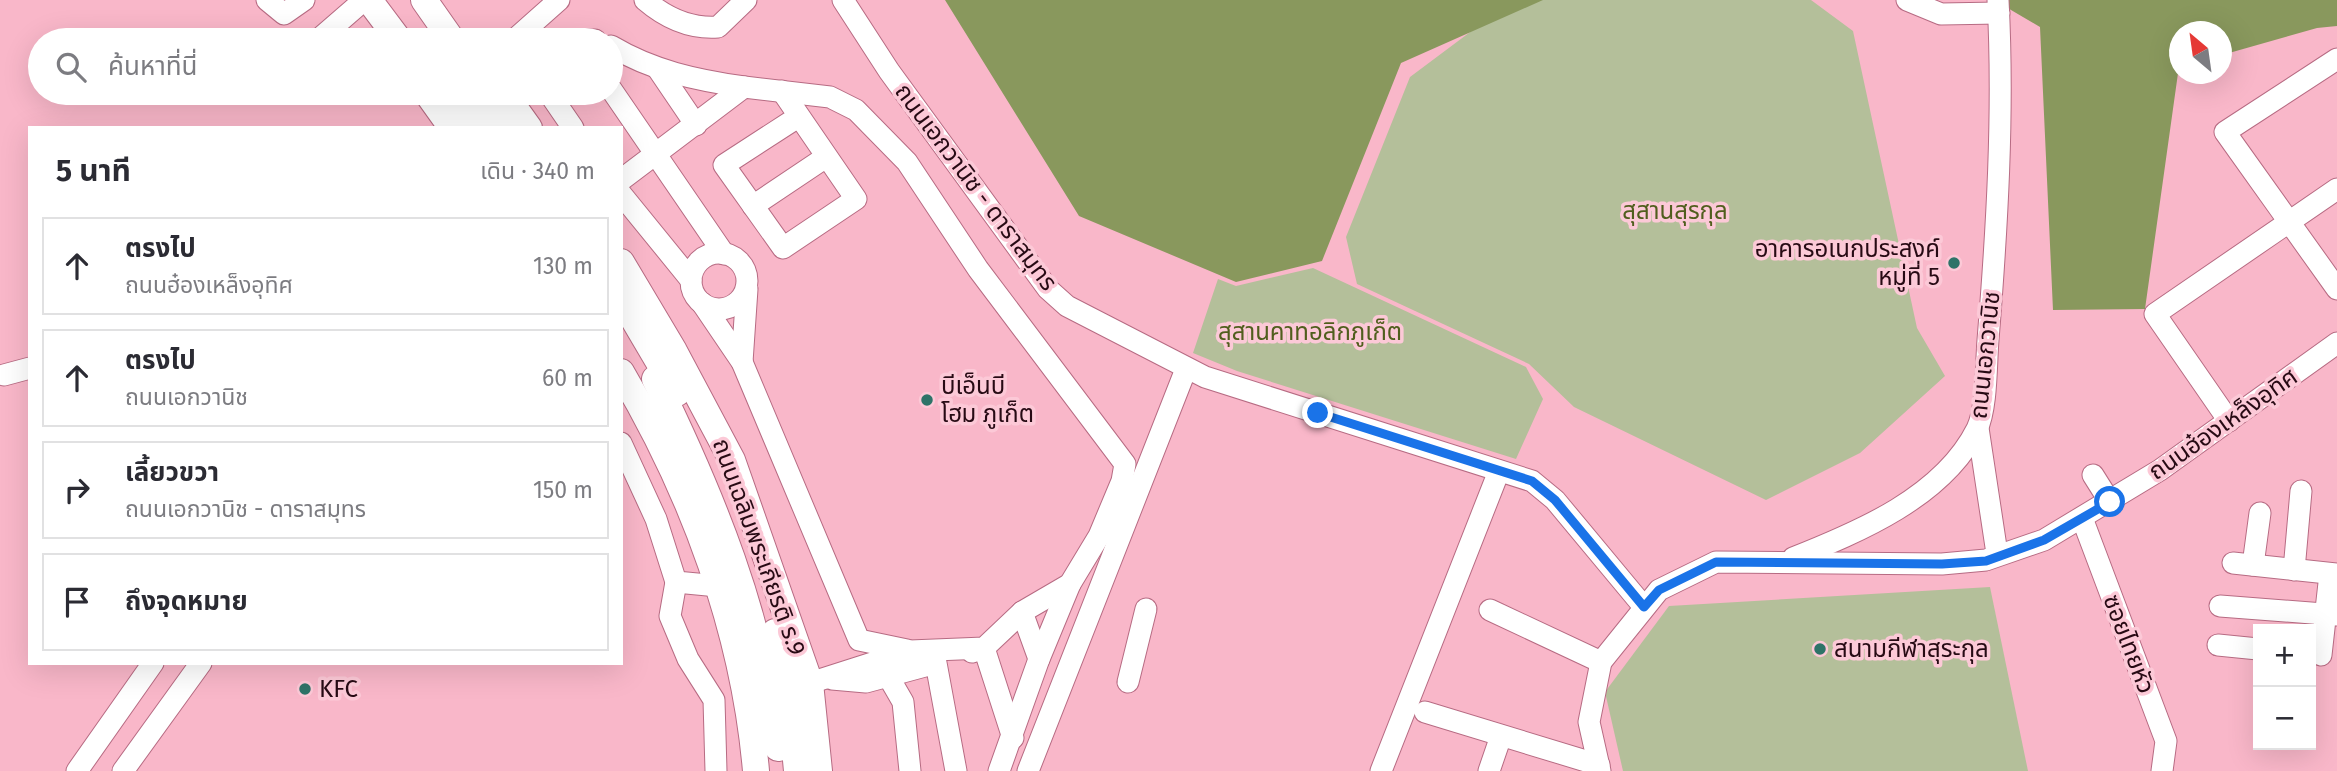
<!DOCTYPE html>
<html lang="th">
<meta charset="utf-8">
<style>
:root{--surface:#fff;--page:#f2f2f3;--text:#2b2b33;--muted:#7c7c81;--line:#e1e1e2}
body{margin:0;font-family:"Fira Sans","Noto Sans Thai",sans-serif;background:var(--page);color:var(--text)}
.controls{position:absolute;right:21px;bottom:21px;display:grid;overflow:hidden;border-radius:0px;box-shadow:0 7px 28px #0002}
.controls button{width:63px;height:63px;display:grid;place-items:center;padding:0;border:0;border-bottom:2px solid var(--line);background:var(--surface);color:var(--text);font:35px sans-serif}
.compass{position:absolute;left:2169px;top:21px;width:63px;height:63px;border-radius:50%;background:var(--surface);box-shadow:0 7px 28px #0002;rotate:331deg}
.stop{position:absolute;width:21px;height:21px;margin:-16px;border:5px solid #1a73e8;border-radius:50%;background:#fff}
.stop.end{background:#1a73e8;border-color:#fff;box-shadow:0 2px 7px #0008}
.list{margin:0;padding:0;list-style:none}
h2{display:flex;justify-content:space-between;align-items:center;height:91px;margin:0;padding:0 28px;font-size:30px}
h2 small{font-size:23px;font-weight:400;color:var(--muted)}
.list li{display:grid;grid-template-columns:46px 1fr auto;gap:21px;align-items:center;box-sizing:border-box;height:98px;margin:0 14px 14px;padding:0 14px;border:2px solid var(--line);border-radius:0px}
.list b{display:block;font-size:26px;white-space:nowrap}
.list p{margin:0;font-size:23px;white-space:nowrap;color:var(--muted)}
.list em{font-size:23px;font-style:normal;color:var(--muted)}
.icon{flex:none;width:38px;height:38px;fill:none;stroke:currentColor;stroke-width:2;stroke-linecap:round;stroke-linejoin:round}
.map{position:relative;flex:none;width:2337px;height:771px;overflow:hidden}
.search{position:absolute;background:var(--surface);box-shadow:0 7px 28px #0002;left:28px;top:28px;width:595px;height:77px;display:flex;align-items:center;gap:18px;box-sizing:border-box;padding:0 24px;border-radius:38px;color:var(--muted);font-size:26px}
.panel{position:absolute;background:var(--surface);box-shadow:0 7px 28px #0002;left:28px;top:126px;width:595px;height:539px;border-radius:0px}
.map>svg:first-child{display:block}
.green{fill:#b4bf9a}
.forest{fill:#89985d}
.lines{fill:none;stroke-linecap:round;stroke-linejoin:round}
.minor-casing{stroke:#b76b83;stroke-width:23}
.major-casing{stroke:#b76b83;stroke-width:28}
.minor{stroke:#fff;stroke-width:21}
.major{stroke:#fff;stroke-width:26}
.route{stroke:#1a73e8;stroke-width:9}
.poi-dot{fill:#2e7368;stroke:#fcc9d7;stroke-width:2.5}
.labels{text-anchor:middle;stroke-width:7;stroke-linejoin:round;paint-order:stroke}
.street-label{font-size:24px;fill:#270a14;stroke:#fcc9d7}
.park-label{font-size:24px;fill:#505e1d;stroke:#fcc9d7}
.poi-label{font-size:24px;fill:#270a14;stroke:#fcc9d7;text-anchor:start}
</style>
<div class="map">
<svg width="2337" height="771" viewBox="0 0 2337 771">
<rect width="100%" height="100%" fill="#f9b7c9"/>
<g class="green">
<polygon points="1513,0 1811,0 1853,31 1917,328 1945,376 1860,453 1766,500 1574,407 1529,364 1357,284 1346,237 1410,77"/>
<polygon points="1313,268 1526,367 1543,399 1516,459 1237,371 1193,353 1218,279 1236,286"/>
<polygon points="1990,587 2028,771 1623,771 1605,692 1669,606"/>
</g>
<g class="forest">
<polygon points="945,0 1543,0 1401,63 1322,261 1236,282 1079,216"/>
<polygon points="1994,0 2337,0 2337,26 2317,28 2222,55 2222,32 2180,32 2179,66 2145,309 2053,310 2040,27"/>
</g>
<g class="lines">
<defs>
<g id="minor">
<polyline points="267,0 284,14 304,0"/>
<path d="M645,0C666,18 690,29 718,27L746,0"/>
<polyline points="843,0 889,71 1048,289 1067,306 1205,377 1532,481 1555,500 1644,607"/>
<polyline points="1907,0 1941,14 1999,13"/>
<polyline points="318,40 364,0"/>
<polyline points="514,40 559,0"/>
<polyline points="583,40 595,40"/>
<path d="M611,46C653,71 696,80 744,87"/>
<polyline points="2337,59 2225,132 2337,289"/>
<polyline points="658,69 696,125"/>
<polyline points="611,89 724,254"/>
<polyline points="782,91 856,199 783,248 724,165 798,117"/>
<polyline points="355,93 357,93"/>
<polyline points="549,93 573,128"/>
<polyline points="621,180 744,87 830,97 856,110 907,162 978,269 1125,464 1122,481 1099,536 1070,584 1022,612 984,648 910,651 810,683"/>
<polyline points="621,194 691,280"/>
<polyline points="753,206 826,157"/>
<circle cx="719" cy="281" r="28"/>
<polyline points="702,303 742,362 859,640 907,650"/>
<polyline points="742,362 747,289"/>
<polyline points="4,375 30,368"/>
<polyline points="2229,421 2155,314 2337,189"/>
<polyline points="1978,428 1996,547"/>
<polyline points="621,443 656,519 676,582 718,586"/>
<polyline points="2093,475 2110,502"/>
<polyline points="2082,518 2166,741 2162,771"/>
<path d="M1793,558C1859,532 1943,497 1977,429C1987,408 1986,364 1988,340C1997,228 2004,113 1998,0"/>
<polyline points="2233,563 2337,574"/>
<polyline points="2253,565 2260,513"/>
<polyline points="2294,570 2301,491"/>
<polyline points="676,582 670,616 688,659 714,700 716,771"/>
<polyline points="2220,606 2337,615"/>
<polyline points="1490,610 1601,662"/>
<polyline points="1022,612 1039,659"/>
<polyline points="2218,645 2258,649"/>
<polyline points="972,652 984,648 1013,738"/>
<polyline points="2321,655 2330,574"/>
<polyline points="888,676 903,702 910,771"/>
<polyline points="832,679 866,682 936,663 956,771"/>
<polyline points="1128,682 1146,609"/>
<polyline points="1425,712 1599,765"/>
<polyline points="77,771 153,663"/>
<polyline points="123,771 201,663"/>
<polyline points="999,771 1039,659 1070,584"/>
<polyline points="1028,771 1186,369"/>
<polyline points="1381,771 1499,471"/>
<polyline points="1489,771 1501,736"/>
<polyline points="1600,771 1589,722 1601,662 1659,590 1716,562 1942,564 1986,560 2044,540 2160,470 2337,343"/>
</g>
<g id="major">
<polyline points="369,0 399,40"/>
<polyline points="424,0 452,40"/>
<polyline points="427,93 452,128"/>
<polyline points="453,93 479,128"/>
<polyline points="477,93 502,128"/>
<polyline points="504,93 529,128"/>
<polyline points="621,262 674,351 732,460 810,683 819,771"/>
<polyline points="621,298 677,393"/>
<path d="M621,372C693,493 744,631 756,771"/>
<path d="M655,379C714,500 760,614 778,748"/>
<polyline points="775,632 789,683 797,771"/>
</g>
</defs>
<use href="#minor" class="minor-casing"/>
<use href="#major" class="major-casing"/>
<use href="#minor" class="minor"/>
<use href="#major" class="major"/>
</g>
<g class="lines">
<polyline class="route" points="1318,413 1532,481 1555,500 1644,607 1659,590 1716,562 1942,564 1986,561 2044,540 2110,502"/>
</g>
<g class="poi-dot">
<circle cx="1954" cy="263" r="7"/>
<circle cx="927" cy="400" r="7"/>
<circle cx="1820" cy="649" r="7"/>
<circle cx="305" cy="689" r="7"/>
</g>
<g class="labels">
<g class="street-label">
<text transform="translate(976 187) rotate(53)" y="8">ถนนเอกวานิช - ดาราสมุทร</text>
<text transform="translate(1985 355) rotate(-84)" y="8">ถนนเอกวานิช</text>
<text transform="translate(2223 424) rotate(-35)" y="8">ถนนฮ๋องเหล็งอุทิศ</text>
<text transform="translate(759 547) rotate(70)" y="8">ถนนเฉลิมพระเกียรติ ร.9</text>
<text transform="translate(2129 644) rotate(69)" y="8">ซอยไทยหัว</text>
</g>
<g class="park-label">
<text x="1675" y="219">สุสานสุรกุล</text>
<text x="1310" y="340">สุสานคาทอลิกภูเก็ต</text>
</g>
<g class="poi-label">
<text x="1940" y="257" text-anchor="end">อาคารอเนกประสงค์<tspan x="1940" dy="28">หมู่ที่ 5</tspan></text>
<text x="941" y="394">บีเอ็นบี<tspan x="941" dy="28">โฮม ภูเก็ต</tspan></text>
<text x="1834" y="657">สนามกีฬาสุระกุล</text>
<text x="319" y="697">KFC</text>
</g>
</g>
</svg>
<div class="controls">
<button>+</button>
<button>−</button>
</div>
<svg class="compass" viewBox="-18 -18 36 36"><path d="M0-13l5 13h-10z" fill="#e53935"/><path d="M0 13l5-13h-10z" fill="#7c7c81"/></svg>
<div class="stop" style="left:2110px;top:502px"></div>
<div class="stop end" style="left:1318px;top:413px"></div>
<div class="search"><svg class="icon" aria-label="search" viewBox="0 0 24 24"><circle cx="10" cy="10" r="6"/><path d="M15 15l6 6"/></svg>ค้นหาที่นี่</div>
<section class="panel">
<h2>5 นาที<small>เดิน · 340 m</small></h2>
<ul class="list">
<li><svg class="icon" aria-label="ahead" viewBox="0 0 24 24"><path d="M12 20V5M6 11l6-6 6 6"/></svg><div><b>ตรงไป</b><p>ถนนฮ๋องเหล็งอุทิศ</p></div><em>130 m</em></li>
<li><svg class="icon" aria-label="ahead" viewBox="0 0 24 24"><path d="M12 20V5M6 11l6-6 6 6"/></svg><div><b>ตรงไป</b><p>ถนนเอกวานิช</p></div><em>60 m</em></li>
<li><svg class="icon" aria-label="right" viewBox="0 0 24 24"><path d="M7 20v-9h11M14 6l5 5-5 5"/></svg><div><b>เลี้ยวขวา</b><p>ถนนเอกวานิช - ดาราสมุทร</p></div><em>150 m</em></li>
<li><svg class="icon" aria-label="arrive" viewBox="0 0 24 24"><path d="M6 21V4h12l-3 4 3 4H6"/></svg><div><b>ถึงจุดหมาย</b></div></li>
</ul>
</section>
</div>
